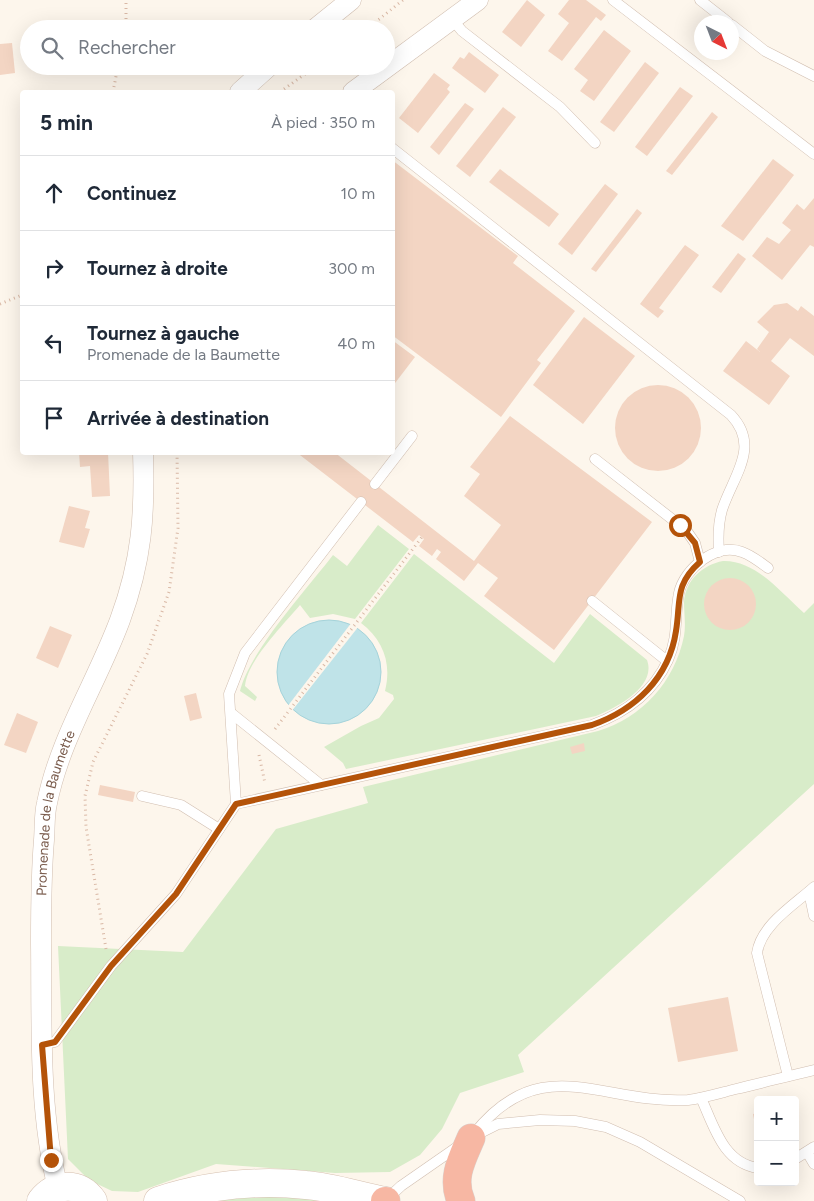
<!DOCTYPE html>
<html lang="fr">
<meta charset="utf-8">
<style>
:root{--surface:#fff;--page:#f6f6f7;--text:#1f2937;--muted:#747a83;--line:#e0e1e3}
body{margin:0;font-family:Figtree,sans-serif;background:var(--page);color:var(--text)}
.controls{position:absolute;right:15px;bottom:15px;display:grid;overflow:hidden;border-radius:5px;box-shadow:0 5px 20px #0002}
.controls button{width:45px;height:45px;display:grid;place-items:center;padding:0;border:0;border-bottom:1px solid var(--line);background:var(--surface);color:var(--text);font:25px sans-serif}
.compass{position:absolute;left:694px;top:15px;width:45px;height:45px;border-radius:50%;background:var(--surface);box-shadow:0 5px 20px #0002;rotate:138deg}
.stop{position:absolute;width:15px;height:15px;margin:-11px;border:4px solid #b45309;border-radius:50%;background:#fff}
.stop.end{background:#b45309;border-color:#fff;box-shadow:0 1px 5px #0008}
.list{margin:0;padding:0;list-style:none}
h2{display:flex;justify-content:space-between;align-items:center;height:65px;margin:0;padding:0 20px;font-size:21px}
h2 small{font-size:16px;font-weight:400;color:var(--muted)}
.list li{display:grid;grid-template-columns:32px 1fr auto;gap:15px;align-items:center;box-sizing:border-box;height:75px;padding:0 20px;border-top:1px solid var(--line)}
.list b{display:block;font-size:19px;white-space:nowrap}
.list p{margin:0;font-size:16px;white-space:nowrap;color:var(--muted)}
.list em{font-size:16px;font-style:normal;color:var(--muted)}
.icon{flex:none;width:28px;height:28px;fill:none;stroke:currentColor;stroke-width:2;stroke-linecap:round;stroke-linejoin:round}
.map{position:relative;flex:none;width:814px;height:1201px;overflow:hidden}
.search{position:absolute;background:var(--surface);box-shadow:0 5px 20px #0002;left:20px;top:20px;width:375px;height:55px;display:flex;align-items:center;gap:12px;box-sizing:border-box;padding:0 18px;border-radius:28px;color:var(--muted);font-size:19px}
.panel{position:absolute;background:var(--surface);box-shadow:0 5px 20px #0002;left:20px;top:90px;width:375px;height:365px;border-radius:5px}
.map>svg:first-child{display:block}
.green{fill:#d8ecc9;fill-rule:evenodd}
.water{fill:#bfe3e8;stroke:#a5d3da}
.pier{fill:#fdf6ec}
.building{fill:#f3d5c3}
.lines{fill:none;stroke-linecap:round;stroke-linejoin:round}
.lane-casing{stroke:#d1beb0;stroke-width:11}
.street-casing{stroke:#d1beb0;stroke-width:21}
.secondary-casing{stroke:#d6c0b0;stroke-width:29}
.highway-casing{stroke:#dad1cd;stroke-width:29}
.path{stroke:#d9b8a5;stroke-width:3;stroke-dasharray:1 4;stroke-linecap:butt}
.lane{stroke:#fff;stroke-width:10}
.street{stroke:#fff;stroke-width:20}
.secondary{stroke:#fff;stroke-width:28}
.highway{stroke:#f7b7a3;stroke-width:28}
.route{stroke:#b45309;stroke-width:6}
.labels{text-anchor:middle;stroke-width:4.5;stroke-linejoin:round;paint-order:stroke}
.street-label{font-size:14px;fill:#7a5c4d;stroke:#fffaf3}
</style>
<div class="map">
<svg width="814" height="1201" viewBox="0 0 814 1201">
<rect width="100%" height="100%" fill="#fdf6ec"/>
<g class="green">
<path d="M378,525L409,549L355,619L333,614L310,618L300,605C284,624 247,661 245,686L257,697L255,701L240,691C249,652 307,589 333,555L347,566Z"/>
<path d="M414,554L554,663L590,614L647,660C657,687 616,708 596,716L346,769L343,763L324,747L361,726L379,718L394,699L393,695L385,691C392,663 383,640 361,623Z"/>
<path d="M723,561C756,560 781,593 804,613L814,603V784L518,1055L524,1072L460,1093L442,1129L420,1155L390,1172L335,1173L216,1164L138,1192L112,1191L89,1180L68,1159L58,946L183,952L276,829L368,803L363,787L598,731C642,718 675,681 684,636C686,625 684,613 684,602C686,579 703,565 723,561ZM726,583C745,583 756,599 747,616L732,624L716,619L709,604L714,591Z"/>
<polygon points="279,1191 336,1201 192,1201"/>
</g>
<circle class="water" cx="329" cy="672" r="52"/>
<polygon class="pier" points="352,622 359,626 291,712 287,707"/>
<g class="building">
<polygon points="527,0 545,15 521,47 502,32"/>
<polygon points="569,0 586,0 606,15 601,21 596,17 562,61 548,51 569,23 558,14"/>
<polygon points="604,30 631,51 594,101 580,91 588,80 574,69"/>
<polygon points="12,43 15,73 0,75 0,44"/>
<polygon points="469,52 499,75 485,93 452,68 460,57 464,59"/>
<polygon points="645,62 659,73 614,132 600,122"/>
<polygon points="434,73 450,85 447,89 450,92 418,133 399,118"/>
<polygon points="680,87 693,96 647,156 635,147"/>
<polygon points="465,103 474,109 439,155 430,147"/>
<polygon points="503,107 516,117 470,177 456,166"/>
<polygon points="712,112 718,117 672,175 666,171"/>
<polygon points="773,159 794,175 743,241 721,226"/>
<polygon points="392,160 518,256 513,263 575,311 537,360 541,363 501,417 392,335"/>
<polygon points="500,169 559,214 549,227 489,182"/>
<polygon points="605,184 618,194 572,255 558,244"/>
<polygon points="814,198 814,247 810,245 782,280 752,256 767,237 779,244 791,230 782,223 797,204 804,210"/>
<polygon points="637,209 642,213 596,272 591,269"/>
<polygon points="685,245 699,255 659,308 664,311 658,318 640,304"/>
<polygon points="738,253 746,259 721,293 712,287"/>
<polygon points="787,303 798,311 801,306 814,316 814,356 790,338 771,361 790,376 769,405 723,371 746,341 760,352 757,349 769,332 757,322 774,305"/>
<polygon points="584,317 635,356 583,424 533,385"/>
<polygon points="392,340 415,357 392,387"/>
<circle cx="658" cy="428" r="43"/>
<polygon points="510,416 652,522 554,650 484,596 498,578 478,563 464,581 436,559 441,552 437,549 432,556 419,546 424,539 419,535 413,542 296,452 334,452 474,561 501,525 464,496 480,474 470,467"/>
<polygon points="79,452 108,452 110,496 92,497 90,466 80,467"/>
<polygon points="69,506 90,511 85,528 90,529 84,548 59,542"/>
<circle cx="730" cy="604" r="26"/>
<polygon points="50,626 72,635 58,668 36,658"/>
<polygon points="196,693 202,718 190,721 184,696"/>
<polygon points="17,713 38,722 26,753 4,745"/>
<polygon points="584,743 585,751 572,754 570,747"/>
<polygon points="100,785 135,792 133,802 98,795"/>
<polygon points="728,997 738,1051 678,1062 668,1008"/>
<polygon points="758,1113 758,1135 757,1135 753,1114"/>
</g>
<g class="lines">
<defs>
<g id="lane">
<polyline points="613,0 814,154"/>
<polyline points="700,0 728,22"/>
<polyline points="452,19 462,31 560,107 595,143"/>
<polyline points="732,25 765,51 814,76"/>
<path d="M392,148L731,415C761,447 733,476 722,510C718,524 718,538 719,552"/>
<polyline points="595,459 686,530 695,543 700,562"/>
<polyline points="375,484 412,436"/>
<polyline points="592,601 667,661"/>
<polyline points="231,713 321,785"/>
<polyline points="142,796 181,805 219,829"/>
<path d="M236,804L592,725C625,713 653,693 668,660C679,635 674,618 679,593C684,569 716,542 742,552C751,555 760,562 768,568"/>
<polyline points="809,892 814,916"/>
<polyline points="42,1045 55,1042 111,966 176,894 236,804 229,694 245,653 361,502"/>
<path d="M788,1076L757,953C761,925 794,905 814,887"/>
<path d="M701,1098C714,1126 723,1163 758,1168"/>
<path d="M473,1135C541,1048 602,1105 688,1100C704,1098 720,1093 736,1089C762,1083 788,1076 814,1070"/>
<polyline points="472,1137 498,1124 540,1120 575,1121 606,1127 640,1142 740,1201"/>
<polyline points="807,1152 814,1164"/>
<polyline points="795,1159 814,1147"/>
<polyline points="386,1200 401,1186 460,1145"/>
</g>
<g id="street">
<polyline points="315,29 351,0"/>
<polyline points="240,92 269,66"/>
<polyline points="353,92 478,0"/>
<path id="s1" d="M58,1188C38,1109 42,1023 41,943C41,908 41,875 44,840C45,828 44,815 47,803C60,738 97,682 120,620C142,560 145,515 143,452"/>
</g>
<g id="secondary">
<path d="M41,1201C55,1183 80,1181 93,1201"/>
<path d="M158,1201C206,1185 256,1180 306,1185C332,1187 359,1196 385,1201"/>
</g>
<g id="highway">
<polyline points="385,1201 386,1201"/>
<path d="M461,1201C451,1178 462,1159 471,1138"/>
</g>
</defs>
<use href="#lane" class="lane-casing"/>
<use href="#street" class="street-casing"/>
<use href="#secondary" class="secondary-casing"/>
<use href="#highway" class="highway-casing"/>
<g class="path">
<polyline points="126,29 126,0"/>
<polyline points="367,29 403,0"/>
<polyline points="113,92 118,66"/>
<polyline points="280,92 316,66"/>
<polyline points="0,304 22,295"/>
<polyline points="275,729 422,537"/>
<polyline points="259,755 265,783"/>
<polyline points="106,949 86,827 85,796 93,762 147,654 169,592 178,528 177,452"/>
</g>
<use href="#lane" class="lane"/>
<use href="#street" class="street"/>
<use href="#secondary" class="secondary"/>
<use href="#highway" class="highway"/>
</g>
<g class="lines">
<path class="route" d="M51,1160L42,1045L55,1042L111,966L176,894L236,804L592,725C635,710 669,678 676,631C681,601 674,585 700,562L695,543L680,525"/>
</g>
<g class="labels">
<g class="street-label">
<text dy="5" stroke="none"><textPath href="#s1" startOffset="378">Promenade de la Baumette</textPath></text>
</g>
</g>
</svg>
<div class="controls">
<button>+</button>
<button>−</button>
</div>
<svg class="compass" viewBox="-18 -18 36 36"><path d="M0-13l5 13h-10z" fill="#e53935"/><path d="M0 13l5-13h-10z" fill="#747a83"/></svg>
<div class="stop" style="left:680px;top:525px"></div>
<div class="stop end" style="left:51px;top:1160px"></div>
<div class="search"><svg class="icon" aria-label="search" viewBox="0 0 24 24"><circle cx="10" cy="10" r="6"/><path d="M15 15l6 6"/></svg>Rechercher</div>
<section class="panel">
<h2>5 min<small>À pied · 350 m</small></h2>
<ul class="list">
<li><svg class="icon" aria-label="ahead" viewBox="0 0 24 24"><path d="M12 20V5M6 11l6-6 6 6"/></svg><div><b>Continuez</b></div><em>10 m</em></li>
<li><svg class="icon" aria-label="right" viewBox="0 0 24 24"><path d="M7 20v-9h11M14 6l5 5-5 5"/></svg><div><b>Tournez à droite</b></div><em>300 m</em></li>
<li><svg class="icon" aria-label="left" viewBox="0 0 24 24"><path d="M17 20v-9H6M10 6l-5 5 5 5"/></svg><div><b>Tournez à gauche</b><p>Promenade de la Baumette</p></div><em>40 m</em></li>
<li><svg class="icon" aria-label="arrive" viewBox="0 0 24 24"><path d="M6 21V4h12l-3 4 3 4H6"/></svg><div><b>Arrivée à destination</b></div></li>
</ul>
</section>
</div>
